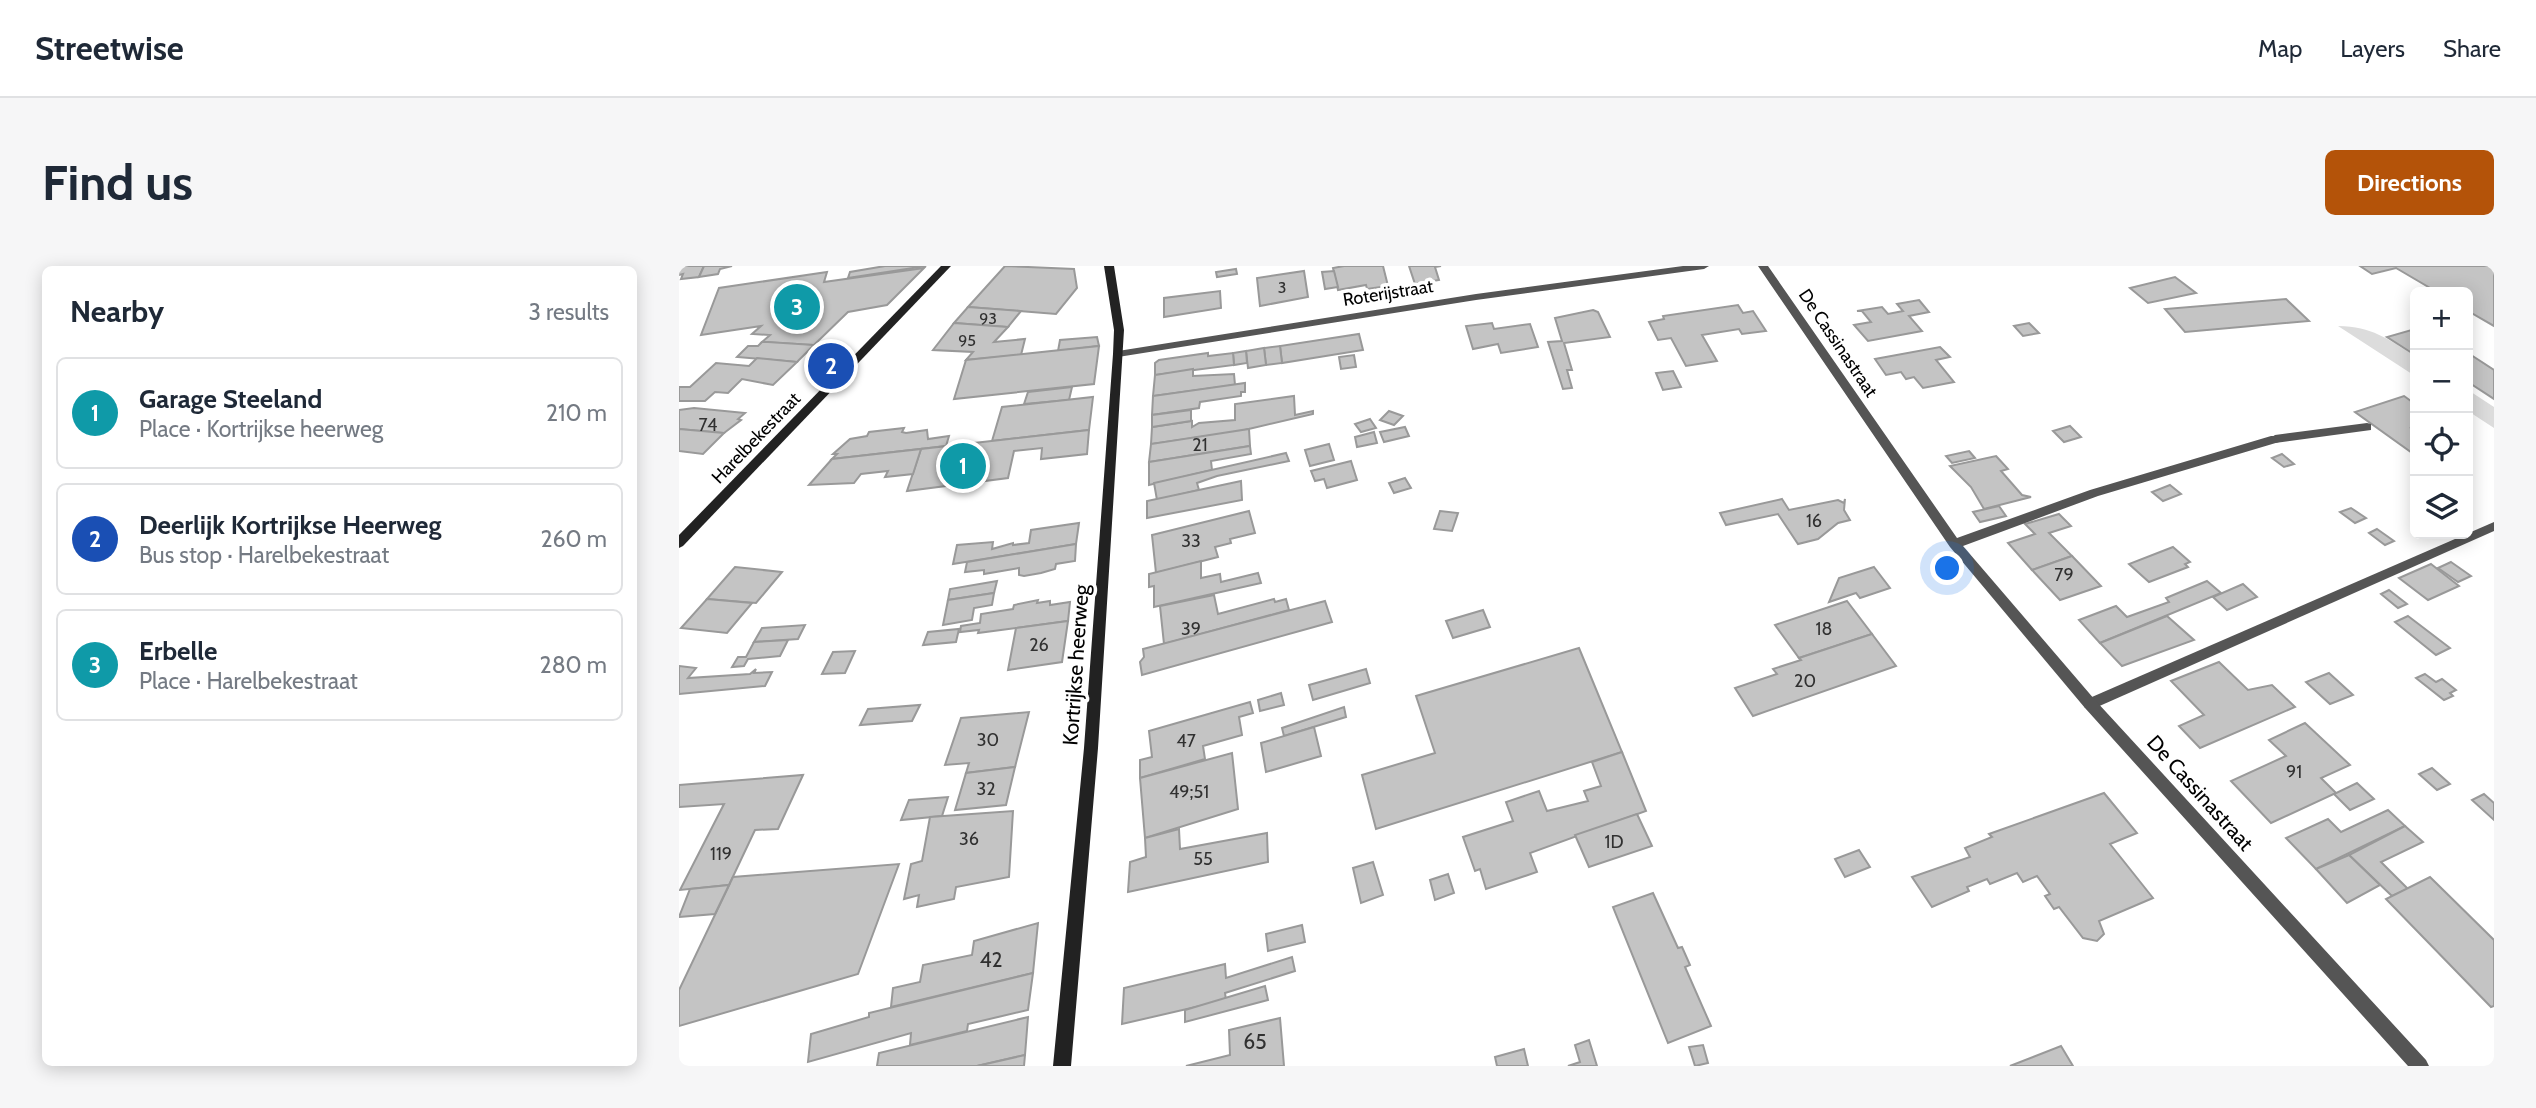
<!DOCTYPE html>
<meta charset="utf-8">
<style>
:root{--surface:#fff;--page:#f6f6f7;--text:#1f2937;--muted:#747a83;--line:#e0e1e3;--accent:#b45309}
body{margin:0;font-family:Cabin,sans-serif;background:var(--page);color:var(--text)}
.controls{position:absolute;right:21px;top:21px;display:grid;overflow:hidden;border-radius:10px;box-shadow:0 4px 18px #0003}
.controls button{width:63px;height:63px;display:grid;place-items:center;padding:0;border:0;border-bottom:2px solid var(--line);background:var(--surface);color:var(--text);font:35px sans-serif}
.you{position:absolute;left:1269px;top:303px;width:24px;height:24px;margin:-18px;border:5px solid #fff;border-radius:50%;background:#1a73e8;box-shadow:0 0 0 10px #1a73e833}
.badge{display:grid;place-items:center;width:46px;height:46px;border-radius:50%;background:var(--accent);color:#fff;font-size:23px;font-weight:700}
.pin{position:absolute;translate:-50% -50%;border:4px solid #fff;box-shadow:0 2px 7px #0006}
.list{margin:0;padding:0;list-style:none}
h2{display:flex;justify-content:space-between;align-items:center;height:91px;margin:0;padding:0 28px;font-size:30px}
h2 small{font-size:23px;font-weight:400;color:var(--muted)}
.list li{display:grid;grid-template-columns:46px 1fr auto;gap:21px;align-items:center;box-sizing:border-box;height:112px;margin:0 14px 14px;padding:0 14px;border:2px solid var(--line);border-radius:10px}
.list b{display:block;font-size:26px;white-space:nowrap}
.list p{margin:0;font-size:23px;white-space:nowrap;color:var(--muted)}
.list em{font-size:23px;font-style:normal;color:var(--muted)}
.icon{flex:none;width:38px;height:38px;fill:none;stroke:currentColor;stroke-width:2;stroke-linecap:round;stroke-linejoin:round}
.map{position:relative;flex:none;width:1815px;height:800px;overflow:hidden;border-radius:10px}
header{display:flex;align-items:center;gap:42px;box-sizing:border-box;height:98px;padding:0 35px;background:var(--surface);border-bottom:2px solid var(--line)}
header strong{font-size:33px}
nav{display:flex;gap:38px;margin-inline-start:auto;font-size:24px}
.intro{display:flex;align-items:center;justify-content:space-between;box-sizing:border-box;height:168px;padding:0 42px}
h1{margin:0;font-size:49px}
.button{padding:18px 32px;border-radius:10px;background:var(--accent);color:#fff;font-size:24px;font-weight:700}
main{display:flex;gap:42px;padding:0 42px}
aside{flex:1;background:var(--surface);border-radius:10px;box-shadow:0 4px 18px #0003}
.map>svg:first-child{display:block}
.green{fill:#dcdcdc}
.building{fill:#c4c4c4;stroke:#999;stroke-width:2}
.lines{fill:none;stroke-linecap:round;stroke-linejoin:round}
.lane{fill:#555;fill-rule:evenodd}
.street{fill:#555;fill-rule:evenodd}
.secondary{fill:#222;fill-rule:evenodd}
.labels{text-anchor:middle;stroke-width:7;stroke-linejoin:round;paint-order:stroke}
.far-number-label{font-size:16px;fill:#313131}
.far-street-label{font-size:18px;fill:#000;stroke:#fff}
.number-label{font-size:18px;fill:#313131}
.street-label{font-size:21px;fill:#000;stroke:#fff}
.near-number-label{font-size:21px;fill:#313131}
</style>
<header>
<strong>Streetwise</strong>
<nav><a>Map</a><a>Layers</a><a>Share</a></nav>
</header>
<div class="intro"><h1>Find us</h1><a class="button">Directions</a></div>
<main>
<aside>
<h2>Nearby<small>3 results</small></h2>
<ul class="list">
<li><span class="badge" style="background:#0f9aa8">1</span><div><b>Garage Steeland</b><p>Place · Kortrijkse heerweg</p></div><em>210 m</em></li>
<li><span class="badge" style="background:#1a4fb4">2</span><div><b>Deerlijk Kortrijkse Heerweg</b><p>Bus stop · Harelbekestraat</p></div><em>260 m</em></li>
<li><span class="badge" style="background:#0f9aa8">3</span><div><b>Erbelle</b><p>Place · Harelbekestraat</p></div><em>280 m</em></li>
</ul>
</aside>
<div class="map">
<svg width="1815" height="800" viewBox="0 0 1815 800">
<rect width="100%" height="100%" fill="#fff"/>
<g class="green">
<path d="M1659,60C1694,61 1707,72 1736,90V110Z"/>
<polygon points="1789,124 1815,141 1815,162 1789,145"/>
</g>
<g class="building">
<polygon points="0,0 25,0 20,11 2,13 4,8 0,9"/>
<polygon points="25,0 53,0 41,3 39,8 20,11"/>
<polygon points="206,0 247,0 169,12 171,6"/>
<polygon points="326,0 395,3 398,22 377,48 289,41"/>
<polygon points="665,0 704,0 709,20 688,23 687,19 659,24 654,2"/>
<polygon points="730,0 762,0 756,1 760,14 736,18"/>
<polygon points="1681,0 1815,0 1815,60 1789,45 1789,26 1758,26 1717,2 1693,8"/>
<polygon points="245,2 208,39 169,46 135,79 83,76 91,69 73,68 82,60 22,69 40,22 148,6 145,16"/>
<polygon points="557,3 558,8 538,11 537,6"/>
<polygon points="625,5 629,31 581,40 578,12"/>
<polygon points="655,5 659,21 646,23 643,6"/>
<polygon points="1496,11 1517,27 1469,37 1451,22"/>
<polygon points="541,25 542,42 485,51 485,32"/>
<polygon points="1607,33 1630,55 1506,66 1486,43"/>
<polygon points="1240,34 1250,46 1230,50 1243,65 1189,75 1175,59 1192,56 1183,45 1178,45 1203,41 1209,48 1224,45 1218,38"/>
<polygon points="1059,39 1064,47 1074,45 1087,65 1063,68 1060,63 1023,69 1038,95 1007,100 992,72 979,74 970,56 985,53 984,50"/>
<polygon points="289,41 342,45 329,61 275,57"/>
<polygon points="914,44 919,46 931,71 885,77 893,104 888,104 893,122 884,123 869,76 883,75 876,52"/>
<polygon points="275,57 329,61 315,76 346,73 342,89 287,94 294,86 254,84"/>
<polygon points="813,57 815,63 851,58 859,81 822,87 819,78 794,83 787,60"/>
<polygon points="1350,57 1360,67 1344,70 1335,60"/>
<polygon points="1736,63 1736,89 1708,71"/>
<polygon points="680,68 684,84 603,97 601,80"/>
<polygon points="418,71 420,80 379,85 381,74"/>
<polygon points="83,76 89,76 135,79 118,96 58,91 69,80 79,80"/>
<polygon points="420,80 415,118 275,133 287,94"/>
<polygon points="601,80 603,97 587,99 585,82"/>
<polygon points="1261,81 1271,91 1257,94 1275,116 1244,122 1235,111 1227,113 1222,106 1207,109 1196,93"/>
<polygon points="585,82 587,99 569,102 567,85"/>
<polygon points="567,85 568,97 555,99 554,87"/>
<polygon points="529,87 529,90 554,87 555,99 476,109 476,97 480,94"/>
<polygon points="1789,87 1815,104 1815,133 1789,116"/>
<polygon points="675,89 677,101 662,103 660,91"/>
<polygon points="78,92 118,96 94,119 63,113 49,127 36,126 26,135 0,135 0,121 11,121 37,97 70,100"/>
<polygon points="514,103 514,110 555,108 556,119 474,130 476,109"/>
<polygon points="994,105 1002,121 984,124 977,107"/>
<polygon points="566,117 566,126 562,126 562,130 521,136 520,142 473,149 474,130"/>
<polygon points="393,121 390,134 345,138 349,126"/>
<polygon points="615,130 616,149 634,145 634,148 557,166 472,178 473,161 513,155 513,161 520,157 556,154 556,138"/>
<polygon points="1725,130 1736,138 1736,160 1732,162 1736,165 1736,189 1676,146"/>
<polygon points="414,131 410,164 313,175 323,141"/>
<polygon points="15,142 66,147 59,153 62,154 45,167 0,163 0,144"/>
<polygon points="512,144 512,155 473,161 473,149"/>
<polygon points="710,145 724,150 715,159 701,154"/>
<polygon points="691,153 697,162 682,166 676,158"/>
<polygon points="1391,160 1402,171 1385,176 1374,165"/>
<polygon points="726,161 730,170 705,176 701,166"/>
<polygon points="225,162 223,166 227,167 248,164 249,173 270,170 267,180 153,193 158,188 154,188 171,173 188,170 190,166"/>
<polygon points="0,163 45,167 24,188 0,185"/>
<polygon points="570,163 571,180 470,196 472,178"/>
<polygon points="410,164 408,188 362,193 363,182 335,185 329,212 228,225 242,183"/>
<polygon points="695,166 698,177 678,181 676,171"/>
<polygon points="650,178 655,194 631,200 626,184"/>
<polygon points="571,180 572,188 532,195 533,204 470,219 470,196"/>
<polygon points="242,183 234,208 206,211 209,205 182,208 175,217 130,219 153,193"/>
<polygon points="1290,185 1296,192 1273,197 1267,190"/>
<polygon points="607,187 610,195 538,210 518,217 520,224 478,234 475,217"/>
<polygon points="1603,188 1615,198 1605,201 1593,192"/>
<polygon points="1317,190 1329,203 1322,205 1343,229 1352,231 1305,243 1292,221 1271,200"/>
<polygon points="672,195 678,214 648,222 645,213 636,215 632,205"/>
<polygon points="726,212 732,222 715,227 710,217"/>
<polygon points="562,215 563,234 468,252 468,235"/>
<polygon points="1491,219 1502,228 1484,235 1473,226"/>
<polygon points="1103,233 1110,244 1159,234 1165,237 1166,233 1165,244 1171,254 1159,257 1139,273 1119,278 1099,248 1047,259 1041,247"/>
<polygon points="1320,240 1327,250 1301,256 1294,246"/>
<polygon points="1672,242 1687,252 1676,257 1661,246"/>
<polygon points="570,245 576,267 551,273 552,277 536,281 539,291 477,307 473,269"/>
<polygon points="761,245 779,247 773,265 755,263"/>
<polygon points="1380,248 1392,260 1370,267 1393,290 1353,304 1329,277 1356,268 1346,258"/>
<polygon points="400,257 397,278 274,298 278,279 314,276 313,283 334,277 334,279 350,277 352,264"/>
<polygon points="1698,263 1715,275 1706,279 1690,267"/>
<polygon points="397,278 396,295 377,298 376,303 362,307 345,310 340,309 340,302 305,308 305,304 286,306 288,296"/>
<polygon points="1494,281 1511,296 1506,298 1509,301 1470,316 1450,298"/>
<polygon points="1393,290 1422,320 1381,334 1353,304"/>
<polygon points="522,295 522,312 541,308 542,316 579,307 582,317 475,341 475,320 470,321 470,308"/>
<polygon points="1772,296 1792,310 1779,316 1759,302"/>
<polygon points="1752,298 1780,320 1749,334 1720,312"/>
<polygon points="56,301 103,306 77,337 28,333"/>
<polygon points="1195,301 1211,322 1181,332 1177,327 1150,336 1160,312"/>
<polygon points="318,315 315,327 269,334 271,323"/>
<polygon points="1528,315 1542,327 1421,377 1400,354 1437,340 1448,351 1490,336 1487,332"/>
<polygon points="1564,318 1578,331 1548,344 1534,331"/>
<polygon points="1710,324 1728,338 1719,342 1702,328"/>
<polygon points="315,327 313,339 295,342 293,354 264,359 269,334"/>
<polygon points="535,329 539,348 595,333 596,336 607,333 610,344 485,378 481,340"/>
<polygon points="28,333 73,337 48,367 2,362"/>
<polygon points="359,334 358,337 371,335 371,339 391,336 389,355 299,367 300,364 281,366 282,360 301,357 302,348 334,343 335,339"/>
<polygon points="646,335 653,356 463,409 461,396 465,391 464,383"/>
<polygon points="1168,335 1193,368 1120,392 1096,359"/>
<polygon points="804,344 811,361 774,372 767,355"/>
<polygon points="1488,350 1515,374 1443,400 1421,377"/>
<polygon points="1729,350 1771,382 1757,389 1716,356"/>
<polygon points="389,355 383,396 329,404 337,362"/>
<polygon points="126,359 119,373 75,376 83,362"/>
<polygon points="280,363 277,376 244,379 249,366"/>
<polygon points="1193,368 1217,400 1074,450 1056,422 1098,408 1094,403 1122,394 1120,392"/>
<polygon points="109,374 101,390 69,393 65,400 53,401 59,391 67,391 75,376"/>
<polygon points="900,382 943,486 697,563 683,509 756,487 737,430"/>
<polygon points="176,385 166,407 143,408 154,386"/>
<polygon points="1540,396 1569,424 1593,419 1616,441 1521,482 1500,460 1525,449 1492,415"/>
<polygon points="0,400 17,402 9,412 71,408 77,403 75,407 93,406 86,420 0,428"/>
<polygon points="687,403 691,417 634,434 630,419"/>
<polygon points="1650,407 1674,429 1651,438 1627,416"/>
<polygon points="1746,408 1757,416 1763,413 1777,424 1771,427 1774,430 1765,434 1737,412"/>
<polygon points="602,427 605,439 581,445 579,434"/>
<polygon points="571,436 574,447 560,451 563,469 524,480 526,493 461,512 461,494 473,491 470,465"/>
<polygon points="241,439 233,455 181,459 189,443"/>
<polygon points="665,441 667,451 605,470 603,462"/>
<polygon points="350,446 336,501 287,507 290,497 266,499 282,452"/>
<polygon points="1626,457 1671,499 1642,512 1657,527 1592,557 1552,515 1607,490 1590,474"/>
<polygon points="635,461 642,490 587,506 582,477"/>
<polygon points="943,486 967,545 851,587 858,606 807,623 801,603 796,605 784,571 834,555 827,536 860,525 868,545 909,535 905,525 922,520 913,496"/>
<polygon points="553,487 559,543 466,572 461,512"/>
<polygon points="336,501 327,539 276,544 287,507"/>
<polygon points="1753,502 1771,518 1758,524 1740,508"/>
<polygon points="124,509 99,563 76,564 50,619 1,624 45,538 0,541 0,519"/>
<polygon points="1678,517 1695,533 1671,544 1655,528"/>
<polygon points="1425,527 1458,567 1431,578 1474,632 1420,655 1425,668 1418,675 1404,672 1380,641 1375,643 1366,630 1371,628 1358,610 1344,616 1338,607 1311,618 1308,613 1288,621 1290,625 1253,641 1233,611 1291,591 1286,582 1313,571 1310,568"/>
<polygon points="1805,528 1815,537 1815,554 1793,534"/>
<polygon points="269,531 263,550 222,554 230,534"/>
<polygon points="1709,544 1726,560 1637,603 1607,572 1649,553 1662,566"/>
<polygon points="334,545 330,611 277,621 275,633 238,641 240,629 225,633 232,598 243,595 251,551"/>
<polygon points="958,548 973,580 910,601 896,569"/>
<polygon points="1726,560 1744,576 1702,596 1729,623 1713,630 1670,589"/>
<polygon points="500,563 501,583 588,567 589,596 449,626 451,596 467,591 466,572"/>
<polygon points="1180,584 1191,601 1166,611 1156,593"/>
<polygon points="1670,589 1701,619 1668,637 1637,603"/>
<polygon points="694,596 704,629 682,637 674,602"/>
<polygon points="220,598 179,708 0,760 0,724 54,611"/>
<polygon points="769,608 775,627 756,634 751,614"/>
<polygon points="1751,611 1815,674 1815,740 1812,741 1707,633"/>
<polygon points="50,619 36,648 0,651 11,623"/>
<polygon points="974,627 999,682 1003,681 1011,699 1006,701 1032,760 989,777 934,641"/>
<polygon points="359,657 354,707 212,741 214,722 241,716 244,699 293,689 295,675"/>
<polygon points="623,659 626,676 589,685 587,668"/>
<polygon points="613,691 616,705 546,727 547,734 443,758 445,722 546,698 547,712"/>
<polygon points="354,707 349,744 289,758 288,765 231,779 232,767 129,796 132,768 190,751 190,747"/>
<polygon points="586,720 589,734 506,756 506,744"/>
<polygon points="349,751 346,789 298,800 198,800 200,787"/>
<polygon points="601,752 605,800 507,800 551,789 550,764"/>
<polygon points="910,774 918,800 889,800 901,796 896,779"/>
<polygon points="1024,779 1029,797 1016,800 1010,781"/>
<polygon points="1382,780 1394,800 1331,800"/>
<polygon points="845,783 849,800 818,800 816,791"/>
<polygon points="346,789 345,800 298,800"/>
</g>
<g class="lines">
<g class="lane">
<polygon points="1688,157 1692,158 1692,164 1596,177 1590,173 1596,169"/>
<polygon points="1815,256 1815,265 1416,442 1406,442 1404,438 1406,434"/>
</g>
<g class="street">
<polygon points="1004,0 1030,0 1025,3 797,34 439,91 434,88 439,85 797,28"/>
<polygon points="1079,0 1089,0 1278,272 1411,224 1592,170 1600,170 1600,176 1419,230 1284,280 1416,434 1747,794 1750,800 1729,800 1406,442 1271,281"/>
</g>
<g class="secondary">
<polygon points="262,0 272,0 4,280 0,282 0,269"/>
<polygon points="425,0 435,0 445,64 419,482 392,800 374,800 405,482 434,88 435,64"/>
</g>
</g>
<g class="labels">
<g class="far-number-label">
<text x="603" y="27">3</text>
<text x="309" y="58">93</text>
<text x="288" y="80">95</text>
</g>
<g class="far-street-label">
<text transform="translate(709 27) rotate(-9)" y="6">Roterijstraat</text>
<text transform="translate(1159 77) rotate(56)" y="6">De Cassinastraat</text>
<text transform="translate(77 172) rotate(-46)" y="6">Harelbekestraat</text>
</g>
<g class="number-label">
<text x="29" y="165">74</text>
<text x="521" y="185">21</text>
<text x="1135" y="261">16</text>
<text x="512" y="281">33</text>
<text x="1385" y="315">79</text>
<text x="512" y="369">39</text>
<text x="1145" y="369">18</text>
<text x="360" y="385">26</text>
<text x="1126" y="421">20</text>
<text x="309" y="480">30</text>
<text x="507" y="481">47</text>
<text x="1615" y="512">91</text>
<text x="307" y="529">32</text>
<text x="510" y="532">49;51</text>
<text x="290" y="579">36</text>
<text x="935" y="582">1D</text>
<text x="42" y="594">119</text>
<text x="524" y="599">55</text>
</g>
<g class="street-label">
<text transform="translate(397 399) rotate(-86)" y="7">Kortrijkse heerweg</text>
<text transform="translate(1521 527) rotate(48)" y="7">De Cassinastraat</text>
</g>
<g class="near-number-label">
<text x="312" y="701">42</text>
<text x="576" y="783">65</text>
</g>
</g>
</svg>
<div class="controls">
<button>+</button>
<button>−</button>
<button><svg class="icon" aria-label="locate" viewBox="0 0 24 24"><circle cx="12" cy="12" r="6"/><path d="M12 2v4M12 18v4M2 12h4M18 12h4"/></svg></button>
<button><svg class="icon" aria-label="layers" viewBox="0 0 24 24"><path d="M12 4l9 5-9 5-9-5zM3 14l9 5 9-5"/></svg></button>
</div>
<div class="you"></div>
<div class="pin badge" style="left:284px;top:200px;background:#0f9aa8">1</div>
<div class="pin badge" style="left:152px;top:100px;background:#1a4fb4">2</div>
<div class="pin badge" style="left:118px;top:41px;background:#0f9aa8">3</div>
</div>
</main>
